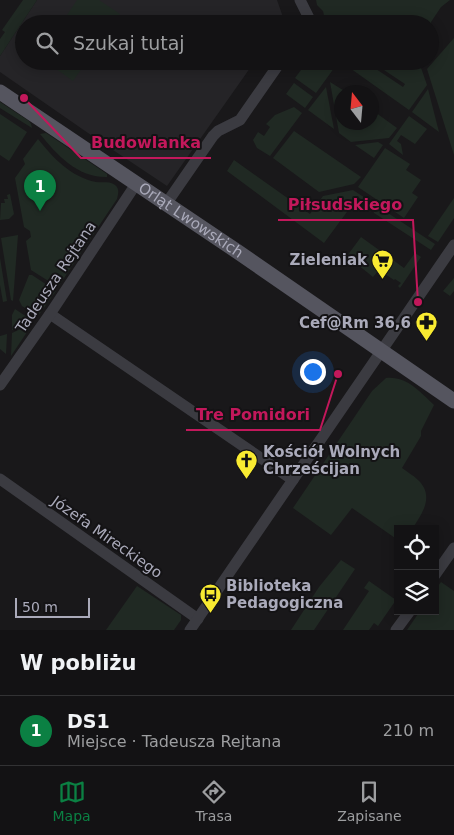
<!DOCTYPE html>
<html lang="pl">
<meta charset="utf-8">
<style>
:root{--surface:#131214;--page:#202022;--text:#f1f3f6;--muted:#9d9ea0;--line:#323234;--accent:#0b8043}
body{margin:0;font-family:"DejaVu Sans",sans-serif;background:var(--page);color:var(--text)}
.controls{position:absolute;right:15px;bottom:15px;display:grid;overflow:hidden;border-radius:0px;box-shadow:0 2px 12px #0003}
.controls button{width:45px;height:45px;display:grid;place-items:center;padding:0;border:0;border-bottom:1px solid var(--line);background:var(--surface);color:var(--text);font:25px sans-serif}
.compass{position:absolute;left:334px;top:85px;width:45px;height:45px;border-radius:50%;background:var(--surface);box-shadow:0 2px 12px #0003;rotate:344deg}
.scale{position:absolute;left:15px;bottom:12px;width:75px;box-sizing:border-box;padding-left:5px;border:2px solid #aaaaba;border-top:0;font-size:14px;line-height:18px;white-space:nowrap;color:#aaaaba;-webkit-text-stroke:4px #141315;paint-order:stroke}
.you{position:absolute;left:312px;top:371px;width:18px;height:18px;margin:-12px;border:4px solid #fff;border-radius:50%;background:#1a73e8;box-shadow:0 0 0 8px #1a73e833}
.badge{display:grid;place-items:center;width:32px;height:32px;border-radius:50%;background:var(--accent);color:#fff;font-size:16px;font-weight:700}
.pin{position:absolute;translate:-50% -41px;filter:drop-shadow(0 1px 2px #0008)}
.pin::after{content:'';position:absolute;top:26px;width:18px;height:15px;background:inherit;clip-path:polygon(0 0,100% 0,50% 100%)}
.list{margin:0;padding:0;list-style:none}
h2{display:flex;justify-content:space-between;align-items:center;height:65px;margin:0;padding:0 20px;font-size:21px}
h2 small{font-size:16px;font-weight:400;color:var(--muted)}
.list li{display:grid;grid-template-columns:32px 1fr auto;gap:15px;align-items:center;box-sizing:border-box;height:70px;padding:0 20px;border-top:1px solid var(--line)}
.list b{display:block;font-size:19px;white-space:nowrap}
.list p{margin:0;font-size:16px;white-space:nowrap;color:var(--muted)}
.list em{font-size:16px;font-style:normal;color:var(--muted)}
.icon{flex:none;width:28px;height:28px;fill:none;stroke:currentColor;stroke-width:2;stroke-linecap:round;stroke-linejoin:round}
.map{position:relative;flex:none;width:454px;height:630px;overflow:hidden}
.search{position:absolute;background:var(--surface);box-shadow:0 2px 12px #0003;left:15px;right:15px;top:15px;height:55px;display:flex;align-items:center;gap:12px;box-sizing:border-box;padding:0 18px;border-radius:28px;color:var(--muted);font-size:19px}
.sheet{height:135px;background:var(--surface)}
nav{display:flex;justify-content:space-around;align-items:center;box-sizing:border-box;height:70px;border-top:1px solid var(--line);background:var(--surface);font-size:14px;color:var(--muted)}
nav a{display:grid;justify-items:center;gap:2px}
nav .on{color:var(--accent)}
.map>svg:first-child{display:block}
.built{fill:#252427}
.green{fill:#202923}
.lines{fill:none;stroke-linecap:round;stroke-linejoin:round}
.minor{stroke:#3b3b41;stroke-width:11}
.major{stroke:#55555f;stroke-width:15}
.labels{text-anchor:middle;stroke-width:4;stroke-linejoin:round;paint-order:stroke}
.street-label{font-size:15px;fill:#aaaaba;stroke:#141315}
.poi-label{font-size:15px;font-weight:bold;fill:#aaaaba;stroke:#141315;text-anchor:end}
.leader{fill:none;stroke:#c2185b;stroke-width:2}
.callout-dot{fill:#c2185b;stroke:#141315;stroke-width:2}
.callout-label{font-size:16px;text-anchor:middle;font-weight:bold;fill:#c2185b;stroke:#141315;stroke-width:4;stroke-linejoin:round;paint-order:stroke}
</style>
<div class="map">
<svg width="454" height="630" viewBox="0 0 454 630">
<rect width="100%" height="100%" fill="#19181a"/>
<polygon class="built" points="37,0 277,0 284,20 282,24 24,24 24,61 255,61 167,186 101,142 0,72 0,56"/>
<g class="green">
<polygon points="23,0 37,0 0,56 0,39 5,32 2,30"/>
<polygon points="77,0 99,0 120,14 113,24 61,24"/>
<polygon points="316,0 450,0 441,7 431,22 432,31 430,38 430,24 326,24 323,11 317,5"/>
<polygon points="454,38 454,155 427,69"/>
<polygon points="45,61 87,61 73,81"/>
<polygon points="319,61 332,61 337,64 316,93 295,78 307,62 314,68"/>
<polygon points="340,61 364,61 403,87 405,84 375,64 419,62 427,85 409,110"/>
<polygon points="330,82 346,92 342,92 342,122 372,122 372,110 397,128 389,138 351,142 339,133"/>
<polygon points="294,83 313,97 305,108 286,94"/>
<polygon points="326,87 334,129 308,110"/>
<polygon points="428,89 439,132 412,112"/>
<polygon points="0,102 29,121 31,124 32,128 0,108"/>
<polygon points="294,107 302,113 270,156 257,148 253,140 258,132 264,136 270,127 266,124 275,115"/>
<polygon points="0,114 27,132 9,161 0,155"/>
<polygon points="409,116 427,129 415,144 401,135 397,141 401,144 403,155 389,144"/>
<polygon points="294,131 361,177 354,184 319,192 273,158"/>
<path d="M46,133L107,174V177C78,178 57,155 40,134Z"/>
<path d="M38,139C53,158 71,177 96,182C103,183 110,181 115,185C120,189 118,194 117,199L58,287L31,270L26,241L31,237L30,231L24,227L15,178L25,164L23,159Z"/>
<polygon points="378,142 383,145 374,158 355,145"/>
<polygon points="385,148 410,164 406,170 421,180 412,193 418,197 404,218 358,187"/>
<polygon points="234,160 310,214 323,196 353,190 435,244 431,250 374,213 371,206 358,197 324,243 227,171"/>
<polygon points="10,194 14,214 9,219 0,220 1,203 5,203 4,199 8,199 7,195"/>
<polygon points="454,198 454,218 438,242 428,236"/>
<polygon points="18,235 13,301 11,300 1,238"/>
<polygon points="361,237 404,268 415,253 421,257 400,288 398,286 401,283 395,279 394,280 379,270 373,277 347,256"/>
<polygon points="0,258 7,301 3,302 0,285"/>
<polygon points="29,275 32,275 56,291 38,316 22,306 19,300"/>
<polygon points="454,278 454,291 450,296 443,291"/>
<polygon points="15,309 33,321 12,330 12,315"/>
<polygon points="33,323 11,356 12,333"/>
<polygon points="7,334 6,354 0,349 0,336"/>
<path d="M386,378C407,376 420,392 434,405L421,431V436L402,468C407,472 413,475 418,480C435,496 422,514 412,529H398V540L352,508L331,535L293,508L372,391Z"/>
<polygon points="341,560 355,569 314,630 291,630 319,587"/>
<polygon points="369,581 396,600 378,626 374,623 369,630 343,630 369,591 364,588"/>
<polygon points="441,582 454,591 454,630 407,630 420,611 435,611 435,590"/>
<polygon points="137,586 181,615 181,620 174,630 106,630"/>
</g>
<g class="lines">
<g class="minor">
<polyline points="300,0 310,20 308,24"/>
<polyline points="166,204 213,136 218,131 240,120 281,61"/>
<polyline points="50,314 293,480"/>
<polyline points="0,385 50,314 136,184"/>
<polyline points="0,479 198,619"/>
<polyline points="435,575 454,548"/>
<polyline points="190,630 454,245"/>
<polyline points="396,630 410,611"/>
</g>
<path class="major" id="s1" d="M0,92L238,252L454,401"/>
</g>
<defs>
<symbol id="supermarket-pin" viewBox="-11 -11 22 30"><path d="M0 17L-7.5 6A9.5 9.5 0 1 1 7.5 6Z" fill="#f9eb31" stroke="#141315"/><path d="M-6-5.5h2.5l.6 2H6L4.5 2H-2.5L-4.4-4H-6ZM-1.5 3.2a1.3 1.3 0 1 0 .1 0ZM3 3.2a1.3 1.3 0 1 0 .1 0Z" fill="#111"/></symbol>
<symbol id="pharmacy-pin" viewBox="-11 -11 22 30"><path d="M0 17L-7.5 6A9.5 9.5 0 1 1 7.5 6Z" fill="#f9eb31" stroke="#141315"/><path d="M-2-6h4v4h4v4h-4v4h-4v-4h-4v-4h4Z" fill="#111"/></symbol>
<symbol id="church-pin" viewBox="-11 -11 22 30"><path d="M0 17L-7.5 6A9.5 9.5 0 1 1 7.5 6Z" fill="#f9eb31" stroke="#141315"/><path d="M-1.2-6h2.4v3.5h3.3v2.4h-3.3V6h-2.4V-.1h-3.3v-2.4h3.3Z" fill="#111"/></symbol>
<symbol id="bus-pin" viewBox="-11 -11 22 30"><path d="M0 17L-7.5 6A9.5 9.5 0 1 1 7.5 6Z" fill="#f9eb31" stroke="#141315"/><path d="M-5-6H5V4H4V6H2V4H-2V6H-4V4H-5ZM-3.5-4V0h7V-4ZM-3.5 1.2v1.5H-2V1.2ZM2 1.2v1.5H3.5V1.2Z" fill="#111"/></symbol>
</defs>
<g fill-rule="evenodd">
<use href="#supermarket-pin" x="370" y="248" width="25" height="34"/>
<use href="#pharmacy-pin" x="414" y="310" width="25" height="34"/>
<use href="#church-pin" x="234" y="448" width="25" height="34"/>
<use href="#bus-pin" x="198" y="582" width="25" height="34"/>
</g>
<g class="labels">
<g class="street-label">
<text dy="5" stroke="none"><textPath href="#s1" startOffset="230">Orląt Lwowskich</textPath></text>
<text transform="translate(56 277) rotate(-56)" y="5">Tadeusza Rejtana</text>
<text transform="translate(107 537) rotate(35)" y="5">Józefa Mireckiego</text>
</g>
<g class="poi-label">
<text x="367" y="265">Zieleniak</text>
<text x="411" y="328">Cef@Rm 36,6</text>
<text x="263" y="457" text-anchor="start">Kościół Wolnych<tspan x="263" dy="17">Chrześcijan</tspan></text>
<text x="226" y="591" text-anchor="start">Biblioteka<tspan x="226" dy="17">Pedagogiczna</tspan></text>
</g>
</g>
<path class="leader" d="M24 98L81 158H211M418 302L413 220H278M338 374L320 430H186"/>
<g class="callout-dot">
<circle cx="24" cy="98" r="5"/>
<circle cx="418" cy="302" r="5"/>
<circle cx="338" cy="374" r="5"/>
</g>
<g class="callout-label">
<text x="146" y="148">Budowlanka</text>
<text x="345" y="210">Piłsudskiego</text>
<text x="253" y="420">Tre Pomidori</text>
</g>
</svg>
<div class="controls">
<button><svg class="icon" aria-label="locate" viewBox="0 0 24 24"><circle cx="12" cy="12" r="6"/><path d="M12 2v4M12 18v4M2 12h4M18 12h4"/></svg></button>
<button><svg class="icon" aria-label="layers" viewBox="0 0 24 24"><path d="M12 4l9 5-9 5-9-5zM3 14l9 5 9-5"/></svg></button>
</div>
<svg class="compass" viewBox="-18 -18 36 36"><path d="M0-13l5 13h-10z" fill="#e53935"/><path d="M0 13l5-13h-10z" fill="#9d9ea0"/></svg>
<div class="scale">50 m</div>
<div class="you"></div>
<div class="pin badge" style="left:40px;top:211px">1</div>
<div class="search"><svg class="icon" aria-label="search" viewBox="0 0 24 24"><circle cx="10" cy="10" r="6"/><path d="M15 15l6 6"/></svg>Szukaj tutaj</div>
</div>
<section class="sheet">
<h2>W pobliżu<small></small></h2>
<ul class="list">
<li><span class="badge">1</span><div><b>DS1</b><p>Miejsce · Tadeusza Rejtana</p></div><em>210 m</em></li>
</ul>
</section>
<nav>
<a class="on"><svg class="icon" aria-label="map" viewBox="0 0 24 24"><path d="M3 6l6-2 6 2 6-2v14l-6 2-6-2-6 2zM9 4v14M15 6v14"/></svg>Mapa</a>
<a><svg class="icon" aria-label="directions" viewBox="0 0 24 24"><path d="M12 3l9 9-9 9-9-9zM9 14v-3h6M13 9l2 2-2 2"/></svg>Trasa</a>
<a><svg class="icon" aria-label="saved" viewBox="0 0 24 24"><path d="M7 4h10v16l-5-4-5 4z"/></svg>Zapisane</a>
</nav>
